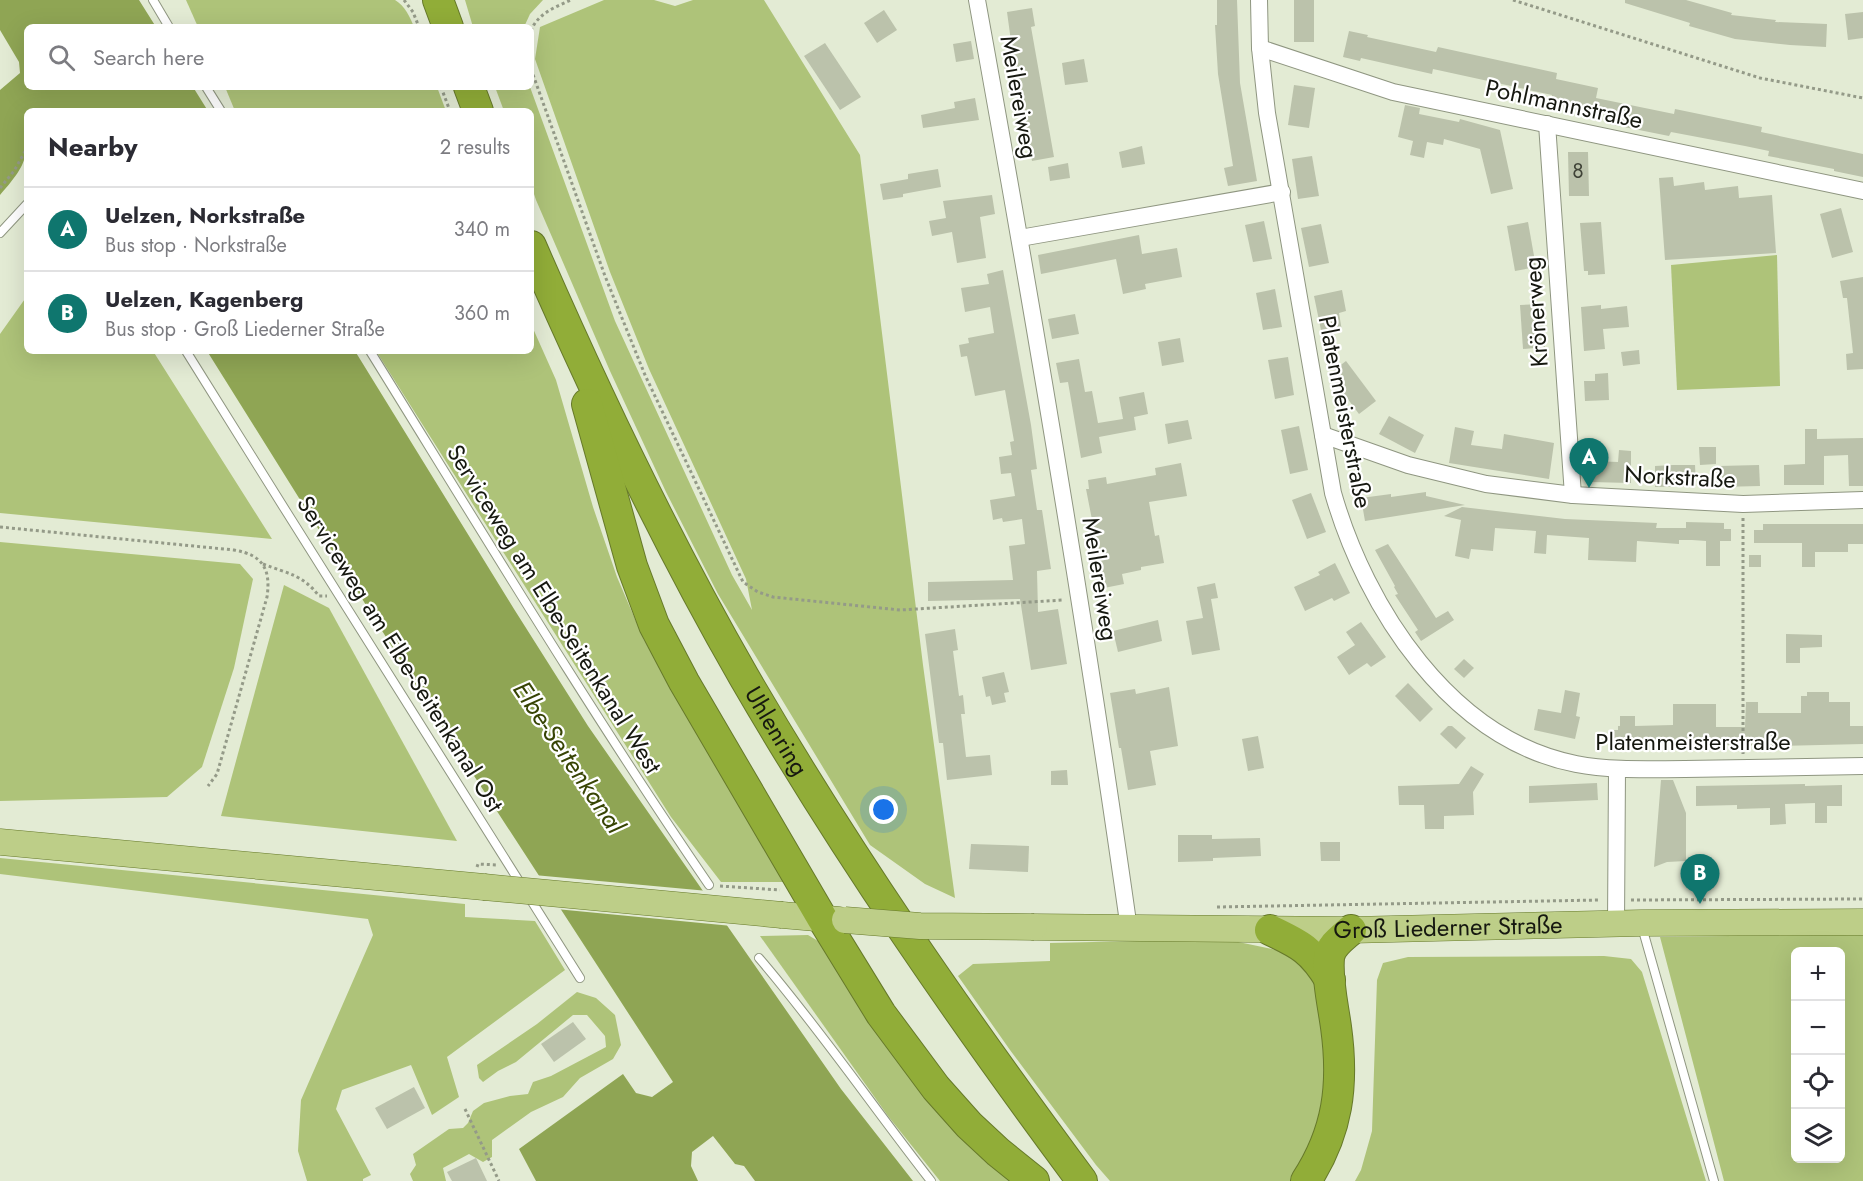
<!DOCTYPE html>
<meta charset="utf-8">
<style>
:root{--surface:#fff;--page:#f7f7f7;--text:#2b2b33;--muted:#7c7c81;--line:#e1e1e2;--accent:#0f766e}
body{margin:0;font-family:Jost,sans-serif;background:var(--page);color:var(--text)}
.controls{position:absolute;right:18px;bottom:18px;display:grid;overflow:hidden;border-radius:9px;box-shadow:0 6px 24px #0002}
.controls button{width:54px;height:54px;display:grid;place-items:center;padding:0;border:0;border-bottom:2px solid var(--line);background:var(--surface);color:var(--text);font:30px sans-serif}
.you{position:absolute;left:884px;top:810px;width:21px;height:21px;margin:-15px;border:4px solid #fff;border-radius:50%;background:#1a73e8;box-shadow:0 0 0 9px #1a73e833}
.badge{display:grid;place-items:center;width:39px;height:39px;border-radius:50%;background:var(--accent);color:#fff;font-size:20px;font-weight:700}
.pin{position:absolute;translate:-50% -50px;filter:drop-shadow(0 2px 3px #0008)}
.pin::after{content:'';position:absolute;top:32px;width:21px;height:18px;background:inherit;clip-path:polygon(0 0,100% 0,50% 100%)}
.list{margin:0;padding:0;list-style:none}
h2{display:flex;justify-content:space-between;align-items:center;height:78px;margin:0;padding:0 24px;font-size:26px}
h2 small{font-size:20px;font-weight:400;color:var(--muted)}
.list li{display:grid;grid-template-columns:39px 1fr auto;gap:18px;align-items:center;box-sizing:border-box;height:84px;padding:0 24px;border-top:2px solid var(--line)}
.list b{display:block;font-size:22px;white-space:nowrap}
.list p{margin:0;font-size:20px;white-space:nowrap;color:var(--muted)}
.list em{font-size:20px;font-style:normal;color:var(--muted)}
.icon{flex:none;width:33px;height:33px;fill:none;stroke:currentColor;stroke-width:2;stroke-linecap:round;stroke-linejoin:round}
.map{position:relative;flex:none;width:1863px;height:1181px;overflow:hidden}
.search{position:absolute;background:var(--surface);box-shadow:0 6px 24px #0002;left:24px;top:24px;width:510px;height:66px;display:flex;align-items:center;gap:15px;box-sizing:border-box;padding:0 21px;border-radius:9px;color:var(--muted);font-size:22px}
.panel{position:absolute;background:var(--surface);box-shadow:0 6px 24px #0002;left:24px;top:108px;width:510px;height:246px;border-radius:9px}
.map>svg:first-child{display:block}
.green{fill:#aec379;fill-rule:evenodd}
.water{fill:#8fa554}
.pier{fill:#e3ebd4}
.building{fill:#bbc2ab}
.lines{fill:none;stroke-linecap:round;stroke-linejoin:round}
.lane-casing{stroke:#8f9681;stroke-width:10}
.street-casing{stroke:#8f9681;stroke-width:18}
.primary-casing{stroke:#66792a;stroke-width:27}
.highway-casing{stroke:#66792a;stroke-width:32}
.path{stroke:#949a88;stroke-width:3;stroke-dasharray:3 3;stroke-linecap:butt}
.lane{stroke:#fff;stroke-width:8}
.street{stroke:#fff;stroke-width:16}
.primary{stroke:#bdce88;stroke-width:26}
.highway{stroke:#91ad38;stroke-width:30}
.primary-bridge-casing{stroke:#66792a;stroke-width:27;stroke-linecap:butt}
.primary-bridge{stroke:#bdce88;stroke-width:26}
.labels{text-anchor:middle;stroke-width:4.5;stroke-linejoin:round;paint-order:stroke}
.number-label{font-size:21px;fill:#3f4237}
.street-label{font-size:24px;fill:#161810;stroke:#fff}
.water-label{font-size:26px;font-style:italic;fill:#374404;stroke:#fff}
</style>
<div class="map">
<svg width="1863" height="1181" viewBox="0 0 1863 1181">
<rect width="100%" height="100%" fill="#e3ebd4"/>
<g class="green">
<path d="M186,0H395C405,6 410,17 414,27H198Z"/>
<polygon points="465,0 543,0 530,14 524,27 473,27"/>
<polygon points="604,0 654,0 675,6 693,0 764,0 860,155 923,665 955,898 925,884 870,845 718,594 666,492 610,371 536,200 531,185 531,111 504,111 495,87 530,87 615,321 732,575 752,610 746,579 649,369 610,272 535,59 540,27"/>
<polygon points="225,87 437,87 446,111 235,111"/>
<polygon points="1777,255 1780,386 1677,390 1671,265"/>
<polygon points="27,296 27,351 153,351 272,539 0,513 0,334"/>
<polygon points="531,324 556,380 593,507 617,577 644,640 785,882 721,882 671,817 376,351 531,351"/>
<polygon points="0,542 240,564 253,579 234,668 202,767 167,797 0,801"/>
<polygon points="284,585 329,608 457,841 221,816"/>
<polygon points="0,858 465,904 465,917 535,921 565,970 447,1057 459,1097 432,1115 411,1065 342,1090 336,1109 371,1175 363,1179 363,1181 307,1181 298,1151 301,1100 373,935 368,919 0,874"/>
<path d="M1863,934V1181H1724L1660,937ZM1796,952H1840V1158H1796Z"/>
<polygon points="808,935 823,944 1019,1181 940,1181 888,1116 760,936"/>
<polygon points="1224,939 1272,949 1291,955 1319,985 1329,1115 1296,1181 1110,1181 1096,1165 1010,1050 958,976 973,964 1050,961 1050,943"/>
<polygon points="1604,956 1631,959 1642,972 1706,1181 1355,1181 1361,1170 1372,1131 1377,980 1383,963 1408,957"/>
<polygon points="577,992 596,998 615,1015 621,1045 613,1059 580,1078 563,1097 531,1112 492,1140 492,1157 483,1162 469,1154 443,1168 446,1181 413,1181 410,1174 416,1165 413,1154 449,1129 463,1128 468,1123 473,1111 484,1103 510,1096 528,1094 533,1082 551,1076 606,1047 605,1036 587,1015 573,1015 516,1062 498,1071 483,1082 479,1078 477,1065 537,1024"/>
</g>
<g class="water">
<path d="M0,0H139L156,27H27V87H193L208,111H27C27,156 31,160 0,195V90L20,73L19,62L0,30Z"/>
<polygon points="207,351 355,351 514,609 588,726 841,1089 913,1181 755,1181 744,1166 735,1164 713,1136 692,1152 691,1166 698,1181 536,1181 519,1149 623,1074 636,1093 652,1097 673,1082 441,725"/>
</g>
<polygon class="pier" points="534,875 708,891 732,926 556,909"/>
<g class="building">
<polygon points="1217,0 1237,0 1240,83 1257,181 1228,186 1224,168 1233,166 1218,74 1215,25 1217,25"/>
<rect x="1294" y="0" width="20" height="42"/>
<polygon points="1625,0 1686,0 1732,13 1731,15 1776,20 1775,22 1827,24 1826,47 1790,45 1735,39 1689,26 1690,23 1625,3"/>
<polygon points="1032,8 1035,26 1031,27 1054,157 1032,161 1020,95 1015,95 1012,78 1016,78 1007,12"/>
<polygon points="884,10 897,30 877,43 864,23"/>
<polygon points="1863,12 1863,38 1848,40 1845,14"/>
<polygon points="1349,31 1368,35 1367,37 1436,52 1438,47 1557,73 1556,79 1598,88 1596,98 1674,114 1675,109 1762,127 1761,132 1863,154 1863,177 1834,171 1834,169 1768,156 1769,151 1745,146 1671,132 1669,136 1609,124 1611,114 1551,101 1552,95 1433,69 1432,74 1361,58 1360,61 1343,57"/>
<polygon points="971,41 974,59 956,62 953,44"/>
<polygon points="825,43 861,97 840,110 804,56"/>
<polygon points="1084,59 1088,82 1065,85 1062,63"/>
<polygon points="1294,85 1315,88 1309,128 1288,125"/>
<polygon points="975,98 979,120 923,128 921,115 955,108 954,102"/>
<polygon points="1405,105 1420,108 1419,114 1459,122 1460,119 1500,130 1513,189 1491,194 1480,149 1444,139 1443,145 1427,142 1424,158 1410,155 1413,141 1398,137"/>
<polygon points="1142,146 1145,164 1122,168 1119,152"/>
<polygon points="1568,152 1588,152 1589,196 1569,196"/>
<polygon points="1312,156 1319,196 1298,199 1292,159"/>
<polygon points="1068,163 1070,178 1050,181 1048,167"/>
<polygon points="938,169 941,187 903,194 903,197 883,200 880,184 908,179 908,174"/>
<polygon points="1673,177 1674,186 1704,182 1705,190 1738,186 1739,198 1772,195 1776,253 1665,260 1659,178"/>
<polygon points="992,195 995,214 980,217 986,258 957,263 952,232 932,236 929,221 946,218 943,201"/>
<polygon points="1841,208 1853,252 1832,258 1820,214"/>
<polygon points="1264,221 1272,259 1253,262 1245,225"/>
<polygon points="1528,222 1536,267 1515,271 1507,226"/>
<polygon points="1601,222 1605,274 1588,275 1588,271 1584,271 1580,223"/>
<polygon points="1321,224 1329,263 1309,267 1301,228"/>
<polygon points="1139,235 1142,254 1177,248 1182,277 1145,284 1146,289 1123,294 1116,259 1041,274 1038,255"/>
<polygon points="1003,270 1031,425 1037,469 1031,470 1037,510 1042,510 1051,569 1037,571 1038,612 1058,609 1067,664 1031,670 1020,599 928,601 928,582 1013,580 1009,546 1025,544 1022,519 1003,522 1002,518 993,520 990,500 1015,496 1011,473 1001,474 999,457 1012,455 1010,442 1014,441 1005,390 975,396 967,356 961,357 959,345 969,343 968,338 994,333 990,307 965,312 961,288 989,284 987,274"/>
<polygon points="1863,277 1863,369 1847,370 1846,354 1853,353 1847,298 1843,298 1840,281"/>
<polygon points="1275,289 1282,327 1263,330 1256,293"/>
<polygon points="1342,290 1346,311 1339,313 1342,331 1322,335 1314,296"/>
<polygon points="1542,304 1545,347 1523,349 1520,305"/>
<polygon points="1601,305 1601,309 1627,306 1629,327 1603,329 1605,349 1584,351 1581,307"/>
<polygon points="1075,314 1079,334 1052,339 1048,319"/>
<polygon points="1180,338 1184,362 1162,366 1158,342"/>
<polygon points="1639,350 1640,364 1623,366 1621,352"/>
<polygon points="1288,357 1294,395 1275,399 1268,360"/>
<polygon points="1079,359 1085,392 1092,391 1098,423 1123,419 1119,397 1144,392 1148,414 1134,417 1136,430 1099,437 1102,453 1081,458 1068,382 1060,383 1056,363"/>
<polygon points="1346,361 1376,401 1359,414 1329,374"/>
<polygon points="1608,373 1609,400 1585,401 1584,381 1595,381 1595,374"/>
<polygon points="1389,416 1424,435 1415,453 1379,434"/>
<polygon points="1188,420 1192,439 1168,444 1165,424"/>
<polygon points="1299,426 1308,470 1290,474 1281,430"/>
<polygon points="1455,427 1474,431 1471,445 1502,449 1504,434 1554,443 1549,479 1449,463"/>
<polygon points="1805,429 1817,429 1817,439 1863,438 1863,486 1849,486 1848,455 1824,456 1824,485 1784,485 1784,465 1805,464"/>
<polygon points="1699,447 1716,447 1716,464 1700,465"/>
<polygon points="1619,450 1631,451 1631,483 1590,482 1591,461 1618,462"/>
<polygon points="1181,463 1187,496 1149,502 1155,536 1159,535 1164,563 1141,567 1141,570 1122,574 1124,584 1104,588 1098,554 1093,555 1089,531 1094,530 1086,489 1089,489 1088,480 1106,477 1107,484 1156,475 1155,468"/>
<polygon points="1673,465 1695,465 1696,486 1655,487 1655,466"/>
<polygon points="1759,465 1760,486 1719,487 1719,466"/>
<polygon points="1426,492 1426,496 1465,505 1365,521 1361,498 1391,494 1391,497"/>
<polygon points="1311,493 1326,532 1307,539 1292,500"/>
<polygon points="1462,507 1565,519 1657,523 1656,528 1686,528 1686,522 1724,523 1724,529 1731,529 1731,541 1720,541 1720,566 1706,566 1706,541 1692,540 1679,540 1679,544 1637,541 1636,562 1588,560 1589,538 1547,535 1546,554 1534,553 1536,531 1495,528 1493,551 1471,549 1469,559 1455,556 1461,520 1444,516"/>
<polygon points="1763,524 1863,524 1863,544 1848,544 1848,552 1815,552 1815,567 1802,567 1802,543 1754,543 1754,530 1763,530"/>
<polygon points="1388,544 1436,618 1448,611 1454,620 1421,641 1415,632 1418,630 1395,595 1398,594 1394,587 1395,586 1375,550"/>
<rect x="1749" y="555" width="12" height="12"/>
<polygon points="1335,563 1350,593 1334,601 1332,598 1305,611 1294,587 1320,575 1318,572"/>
<polygon points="1215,583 1218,598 1211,599 1220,650 1192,655 1186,621 1203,618 1197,587"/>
<polygon points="1158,620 1162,641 1118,652 1113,631"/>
<polygon points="1361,622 1386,657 1371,667 1367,663 1349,675 1337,657 1355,645 1346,632"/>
<polygon points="955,629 958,650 953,651 959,696 963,695 965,714 961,714 966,757 990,755 992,775 947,780 943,743 939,743 925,634"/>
<polygon points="1786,634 1822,635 1822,647 1800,648 1800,663 1786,663"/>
<polygon points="1464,659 1474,668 1464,678 1454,669"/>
<polygon points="1004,672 1009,692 1004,693 1006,702 992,705 990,696 986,697 982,677"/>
<polygon points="1408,683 1433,709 1420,722 1395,696"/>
<polygon points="1169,687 1178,746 1150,751 1156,785 1128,790 1121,748 1119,748 1110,693 1135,689 1136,694"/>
<polygon points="1565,690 1580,693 1576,716 1580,717 1575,739 1534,730 1538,709 1561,713"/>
<polygon points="1807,692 1829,692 1829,702 1850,702 1850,726 1863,726 1863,744 1778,746 1681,744 1681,742 1613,743 1613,730 1618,730 1618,726 1620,726 1620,716 1635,716 1635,726 1673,725 1673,704 1716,704 1716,727 1745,727 1746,702 1758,702 1758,713 1801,713 1801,696 1807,696"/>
<polygon points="1448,726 1452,726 1466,738 1456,749 1440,734"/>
<polygon points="1258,736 1264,768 1248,771 1242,739"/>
<polygon points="1471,766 1484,774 1473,792 1474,815 1444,816 1444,829 1425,829 1424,805 1399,805 1398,786 1459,784"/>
<polygon points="1067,770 1068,785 1051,785 1051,771"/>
<polygon points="1661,780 1673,780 1686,813 1686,861 1667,862 1654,867"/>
<polygon points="1597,783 1598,800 1529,803 1529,786"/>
<polygon points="1805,784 1805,786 1842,785 1842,806 1827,806 1827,823 1815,823 1815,803 1785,804 1786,824 1770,825 1770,808 1737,809 1737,805 1696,806 1696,786"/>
<polygon points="1178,835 1212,835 1212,839 1260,838 1261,856 1213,858 1213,861 1178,862"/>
<polygon points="1320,842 1340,842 1340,861 1321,861"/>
<polygon points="971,844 1029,846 1028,872 969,869"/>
<polygon points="573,1022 586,1039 554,1062 541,1044"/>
<polygon points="414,1087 425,1108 387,1129 375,1108"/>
<polygon points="476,1158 487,1181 452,1181 447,1172"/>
</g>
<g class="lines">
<defs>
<g id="lane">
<polyline points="153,0 169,27"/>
<polyline points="206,87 221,111"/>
<polyline points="0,233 27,204"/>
<path d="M186,351C316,561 450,769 580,978"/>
<path d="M370,351C481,530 590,711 709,885"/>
<polyline points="1642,927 1714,1181"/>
<path d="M759,958C820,1029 873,1107 931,1181"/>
</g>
<g id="street">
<path d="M977,0C1033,309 1085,618 1129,929"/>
<path d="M1259,0L1260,48L1267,113L1333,493C1366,608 1450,739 1576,764C1612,771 1649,769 1685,769C1745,768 1804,767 1863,766"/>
<polyline points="1260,48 1393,92 1863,191"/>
<polyline points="1547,124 1573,495"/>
<polyline points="1020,238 1282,192"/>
<polyline points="1323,435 1408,465 1486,484 1573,495 1743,504 1863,500"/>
<polyline points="1616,924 1617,769"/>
</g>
<g id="primary">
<polyline points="0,842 484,887"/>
<polyline points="782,915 839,920"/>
<path id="s1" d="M1034,927L1351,930L1641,923L1863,922"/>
</g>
<g id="highway">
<polyline points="438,0 448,27"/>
<polyline points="469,87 478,111"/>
<path id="s2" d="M531,246C595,393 664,538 744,677C846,853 961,1018 1082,1181"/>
<polyline points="587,404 632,566 654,625 684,682 822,918 881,1014 936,1088 969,1125 998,1152 1034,1181"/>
<path d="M1270,930C1300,944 1312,950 1330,980"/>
<path d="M1306,1181C1338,1132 1344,1085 1336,1027C1333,1005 1327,980 1329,958C1330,946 1342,938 1351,930"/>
</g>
</defs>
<use href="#lane" class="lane-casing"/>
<use href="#street" class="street-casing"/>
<use href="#primary" class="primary-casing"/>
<use href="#highway" class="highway-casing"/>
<g class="path">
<polyline points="404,0 413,12 419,27"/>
<polyline points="1513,0 1760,78 1863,98"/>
<path d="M531,31C537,14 555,7 571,0"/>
<polyline points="531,69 605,276 645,375 743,582 758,592 773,597 900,610 1063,600"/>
<polyline points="441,87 450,111"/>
<polyline points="0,188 14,171 27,148"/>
<polyline points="1743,518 1743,754"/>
<path d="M0,527L234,550C263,555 271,569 267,597L217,774L208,786"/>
<path d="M263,564C288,574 302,574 319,596H327"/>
<polyline points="477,867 478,864 498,865"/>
<polyline points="720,886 780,890"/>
<polyline points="1631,900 1863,899"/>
<polyline points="1217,907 1600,900"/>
<polyline points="465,1109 499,1181"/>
</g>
<use href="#lane" class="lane"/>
<use href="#street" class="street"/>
<use href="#primary" class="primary"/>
<use href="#highway" class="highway"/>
<defs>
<g id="primary-bridge">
<polyline points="484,887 782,915"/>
<polyline points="845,920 920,926 1034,927"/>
</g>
</defs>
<use href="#primary-bridge" class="primary-bridge-casing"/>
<use href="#primary-bridge" class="primary-bridge"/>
</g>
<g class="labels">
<g class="number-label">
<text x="1578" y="178">8</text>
</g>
<g class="street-label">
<text transform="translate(1019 97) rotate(80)" y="8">Meilereiweg</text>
<text transform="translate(1564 104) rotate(12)" y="8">Pohlmannstraße</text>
<text transform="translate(1536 312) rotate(-94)" y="8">Krönerweg</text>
<text transform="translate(1345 412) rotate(79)" y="8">Platenmeisterstraße</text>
<text transform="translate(1680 477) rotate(3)" y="8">Norkstraße</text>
<text transform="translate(1100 579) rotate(81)" y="8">Meilereiweg</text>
<text transform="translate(554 609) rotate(58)" y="8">Serviceweg am Elbe-Seitenkanal West</text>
<text transform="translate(400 654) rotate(58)" y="8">Serviceweg am Elbe-Seitenkanal Ost</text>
<text dy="8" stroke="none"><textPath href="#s2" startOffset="544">Uhlenring</textPath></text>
<text x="1693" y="750">Platenmeisterstraße</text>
<text dy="8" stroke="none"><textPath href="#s1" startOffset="414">Groß Liederner Straße</textPath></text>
</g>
<g class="water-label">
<text transform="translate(569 757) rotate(56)" y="9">Elbe-Seitenkanal</text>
</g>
</g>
</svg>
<div class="controls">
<button>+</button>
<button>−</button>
<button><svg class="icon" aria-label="locate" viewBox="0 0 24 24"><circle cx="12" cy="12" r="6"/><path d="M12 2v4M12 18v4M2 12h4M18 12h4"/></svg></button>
<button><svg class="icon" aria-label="layers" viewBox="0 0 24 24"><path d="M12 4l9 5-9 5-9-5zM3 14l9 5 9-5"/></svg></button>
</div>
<div class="you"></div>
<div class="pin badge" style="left:1589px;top:488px">A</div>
<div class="pin badge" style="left:1700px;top:904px">B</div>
<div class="search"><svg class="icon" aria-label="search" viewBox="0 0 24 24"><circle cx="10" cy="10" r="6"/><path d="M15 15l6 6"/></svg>Search here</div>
<section class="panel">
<h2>Nearby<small>2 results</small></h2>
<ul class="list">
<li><span class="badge">A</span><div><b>Uelzen, Norkstraße</b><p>Bus stop · Norkstraße</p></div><em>340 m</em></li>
<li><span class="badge">B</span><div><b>Uelzen, Kagenberg</b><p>Bus stop · Groß Liederner Straße</p></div><em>360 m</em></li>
</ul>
</section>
</div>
